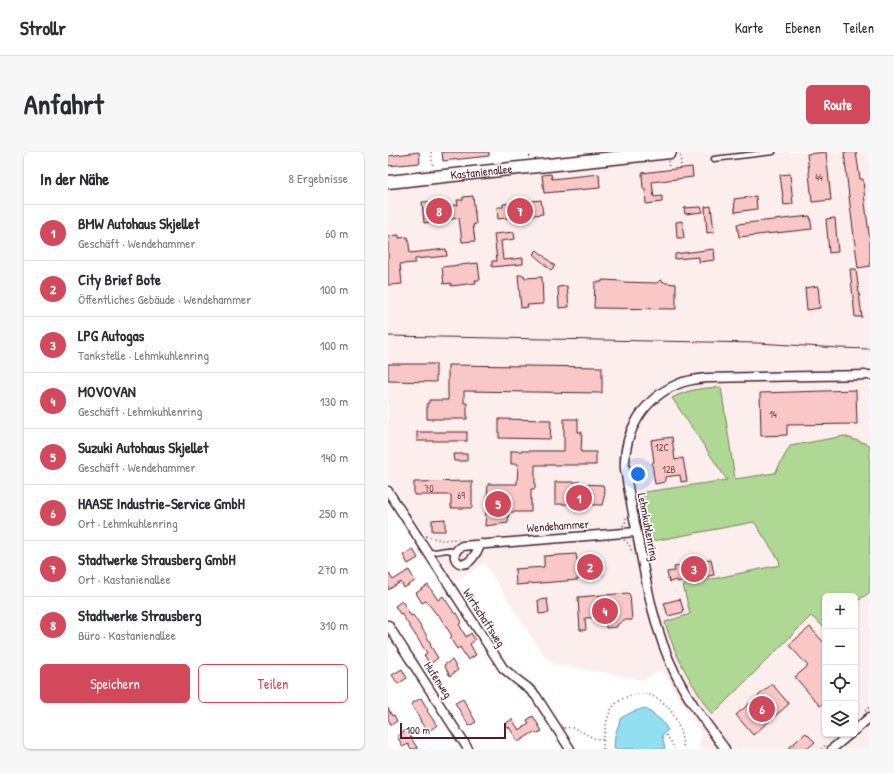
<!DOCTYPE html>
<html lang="de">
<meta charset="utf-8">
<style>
:root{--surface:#fff;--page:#f7f7f7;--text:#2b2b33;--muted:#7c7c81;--line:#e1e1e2;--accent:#d1495b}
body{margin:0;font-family:"Patrick Hand",sans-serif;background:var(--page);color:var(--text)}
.controls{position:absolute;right:12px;bottom:12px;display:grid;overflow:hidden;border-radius:6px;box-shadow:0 1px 3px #0004}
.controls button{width:36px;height:36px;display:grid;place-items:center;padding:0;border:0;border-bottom:1px solid var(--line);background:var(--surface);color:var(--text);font:20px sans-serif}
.scale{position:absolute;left:12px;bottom:10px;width:106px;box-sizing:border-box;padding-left:4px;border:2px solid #4a1f2b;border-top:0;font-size:11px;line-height:14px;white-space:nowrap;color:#4a1f2b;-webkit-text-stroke:3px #fff;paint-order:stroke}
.you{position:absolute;left:250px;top:322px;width:14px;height:14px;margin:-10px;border:3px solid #fff;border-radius:50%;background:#1a73e8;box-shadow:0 0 0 6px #1a73e833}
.badge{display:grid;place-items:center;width:26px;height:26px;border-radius:50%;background:var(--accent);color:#fff;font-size:13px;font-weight:700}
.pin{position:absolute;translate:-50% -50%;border:2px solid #fff;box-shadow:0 1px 4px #0006}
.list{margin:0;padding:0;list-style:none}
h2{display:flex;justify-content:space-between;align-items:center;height:52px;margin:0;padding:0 16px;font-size:17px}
h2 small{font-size:13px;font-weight:400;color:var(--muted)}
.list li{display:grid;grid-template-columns:26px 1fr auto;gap:12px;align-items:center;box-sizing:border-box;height:56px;padding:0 16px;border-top:1px solid var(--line)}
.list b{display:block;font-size:15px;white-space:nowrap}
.list p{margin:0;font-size:13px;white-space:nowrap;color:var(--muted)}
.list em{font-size:13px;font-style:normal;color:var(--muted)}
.actions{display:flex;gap:8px;padding:12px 16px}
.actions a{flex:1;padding:9px 0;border:1px solid var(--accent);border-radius:6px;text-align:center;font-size:14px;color:var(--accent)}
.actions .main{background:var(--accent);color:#fff}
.icon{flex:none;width:22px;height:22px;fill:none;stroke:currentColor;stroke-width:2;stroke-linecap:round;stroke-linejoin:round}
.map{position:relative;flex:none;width:482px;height:597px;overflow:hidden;border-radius:6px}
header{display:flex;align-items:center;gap:24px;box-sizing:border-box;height:56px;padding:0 20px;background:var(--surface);border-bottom:1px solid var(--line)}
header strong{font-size:19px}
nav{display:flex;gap:22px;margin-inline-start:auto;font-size:14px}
.intro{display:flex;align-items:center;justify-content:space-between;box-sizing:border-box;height:96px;padding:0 24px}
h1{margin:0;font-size:28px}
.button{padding:10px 18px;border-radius:6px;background:var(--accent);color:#fff;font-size:14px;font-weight:700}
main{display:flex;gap:24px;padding:0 24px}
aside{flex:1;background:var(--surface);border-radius:6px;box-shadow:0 1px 3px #0004}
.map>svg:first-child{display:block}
.built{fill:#fdeeee;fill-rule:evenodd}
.green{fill:#b0d895;stroke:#7d7c60}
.water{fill:#92dff2;stroke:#7592a2}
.building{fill:#f9c8c6;stroke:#4a1f2b}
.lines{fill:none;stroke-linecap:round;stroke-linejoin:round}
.lane-casing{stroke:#4a1f2b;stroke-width:7}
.street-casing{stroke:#4a1f2b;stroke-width:11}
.secondary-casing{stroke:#4a1f2b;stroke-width:15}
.path{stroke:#4a1f2b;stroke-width:1.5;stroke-dasharray:1 3;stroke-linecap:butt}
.lane{stroke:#fff;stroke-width:4}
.street{stroke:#fff;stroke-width:8}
.secondary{stroke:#fff;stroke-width:12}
.tram{stroke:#4a1f2b;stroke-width:1}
.labels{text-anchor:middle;stroke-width:3.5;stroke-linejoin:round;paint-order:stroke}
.number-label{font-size:10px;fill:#764952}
.street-label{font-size:12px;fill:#4a1f2b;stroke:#fff}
</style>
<header>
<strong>Strollr</strong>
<nav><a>Karte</a><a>Ebenen</a><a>Teilen</a></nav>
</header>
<div class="intro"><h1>Anfahrt</h1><a class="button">Route</a></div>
<main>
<aside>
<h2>In der Nähe<small>8 Ergebnisse</small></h2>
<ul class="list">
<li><span class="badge">1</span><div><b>BMW Autohaus Skjellet</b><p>Geschäft · Wendehammer</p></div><em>60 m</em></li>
<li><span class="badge">2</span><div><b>City Brief Bote</b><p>Öffentliches Gebäude · Wendehammer</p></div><em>100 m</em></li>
<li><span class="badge">3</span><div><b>LPG Autogas</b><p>Tankstelle · Lehmkuhlenring</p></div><em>100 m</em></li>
<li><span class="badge">4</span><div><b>MOVOVAN</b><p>Geschäft · Lehmkuhlenring</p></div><em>130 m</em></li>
<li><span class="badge">5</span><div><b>Suzuki Autohaus Skjellet</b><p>Geschäft · Wendehammer</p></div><em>140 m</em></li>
<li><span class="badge">6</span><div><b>HAASE Industrie-Service GmbH</b><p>Ort · Lehmkuhlenring</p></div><em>250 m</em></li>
<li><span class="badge">7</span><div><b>Stadtwerke Strausberg GmbH</b><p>Ort · Kastanienallee</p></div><em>270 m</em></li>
<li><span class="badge">8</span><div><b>Stadtwerke Strausberg</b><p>Büro · Kastanienallee</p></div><em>310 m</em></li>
</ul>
<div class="actions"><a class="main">Speichern</a><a>Teilen</a></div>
</aside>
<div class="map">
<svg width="482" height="597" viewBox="0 0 482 597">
<rect width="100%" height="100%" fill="#fff"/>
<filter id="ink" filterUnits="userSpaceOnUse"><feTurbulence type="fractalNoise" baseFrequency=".025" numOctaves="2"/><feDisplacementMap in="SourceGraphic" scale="8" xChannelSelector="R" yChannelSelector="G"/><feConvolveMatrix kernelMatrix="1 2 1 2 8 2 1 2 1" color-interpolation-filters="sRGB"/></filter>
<g filter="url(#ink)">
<path class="built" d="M315,0H482V597H311L313,580L289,544L274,517L255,528L171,513L163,510L156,504L96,411L67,429L0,327V34ZM437,444H467V582H437Z"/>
<path class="green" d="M333,235L347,327L387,321L402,294L456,284L482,293V440L467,451V444H437V474L436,475L423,464L324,563C305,534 286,504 277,470L302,462L295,433L392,413L391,408L366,370L260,390L250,341L339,328L284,246C300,237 316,236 333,235Z"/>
<polygon class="water" points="257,556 274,569 280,578 274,583 277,597 226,597 227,583 233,566 244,560"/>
<g class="building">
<polygon points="31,0 32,11 0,14 0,4"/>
<polygon points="54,0 101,0 101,4 55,9"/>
<polygon points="438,0 443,48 424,50 419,2"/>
<polygon points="456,0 468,0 472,27 475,27 477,51 482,89 482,114 470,116 462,53"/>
<polygon points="304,15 305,25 264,30 266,45 274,44 274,50 258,52 257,37 255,37 254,21"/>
<polygon points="163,22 164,27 211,22 212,36 156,41 154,23"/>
<polygon points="402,22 405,52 396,53 392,23"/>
<polygon points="85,44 88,72 85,73 87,89 74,90 71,66 36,71 34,50 53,49 54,54 70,53 69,48 75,48 75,45"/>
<polygon points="368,44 369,57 347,60 346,47"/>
<polygon points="153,48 155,62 110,67 109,55 115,55 115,52"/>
<polygon points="323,54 326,80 319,81 317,55"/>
<polygon points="313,55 315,60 297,62 296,56"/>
<polygon points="422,64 424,77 351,85 349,72"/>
<polygon points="447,66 450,100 441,101 438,67"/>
<polygon points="294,69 296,86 289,86 288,70"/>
<polygon points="126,80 127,87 113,89 115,108 135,106 135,112 104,115 104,109 109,109 106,82"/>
<polygon points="11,83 11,86 20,85 22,101 58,97 59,104 27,107 27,111 12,112 14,132 0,133 0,84"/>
<polygon points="326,97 327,108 311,110 311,105 287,107 287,102"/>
<polygon points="149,98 167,114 163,118 145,102"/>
<polygon points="90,111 92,128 87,128 88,131 63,134 63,131 56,132 54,115"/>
<polygon points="462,117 468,117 474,165 467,165"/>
<polygon points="130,123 136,123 137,126 154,125 155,152 139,153 140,155 133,156"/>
<polygon points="214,128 234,129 235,130 269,131 272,128 278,131 288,132 288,157 206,156 207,130 214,130"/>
<polygon points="179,134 181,155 171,156 170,135"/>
<polygon points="430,134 432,156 419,158 417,136"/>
<polygon points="0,212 48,212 48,230 0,229"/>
<polygon points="60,213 214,215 214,241 76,239 76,251 79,251 79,267 39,267 39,251 41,251 41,248 60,248"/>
<polygon points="468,238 469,272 399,273 399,283 373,284 372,241"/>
<polygon points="111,267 163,268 162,287 111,286"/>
<polygon points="176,267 190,267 190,280 194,280 193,300 208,300 208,313 147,313 147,337 143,337 143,360 121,360 120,371 97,374 100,332 129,332 130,312 123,312 123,299 176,299"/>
<rect x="29" y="280" width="50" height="9"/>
<polygon points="284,285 287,308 295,306 299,329 293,330 292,323 277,325 277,330 267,332 264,311 266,310 263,288"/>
<polygon points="65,302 79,302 79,309 66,309"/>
<polygon points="84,329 84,356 63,356 63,343 26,343 26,330"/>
<polygon points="167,330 192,330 192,332 215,333 217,341 214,353 167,352"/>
<polygon points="57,367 57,379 44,379 44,368"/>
<polygon points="25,397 30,406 20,412 15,403"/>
<polygon points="188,402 189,408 208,407 214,412 215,423 190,425 190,428 128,433 127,417 156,415 156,404"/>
<polygon points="323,407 326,423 289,430 289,428 281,430 279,420 287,419 286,415"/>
<polygon points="21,418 27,429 16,436 13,430 0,438 0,420 5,428"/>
<polygon points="40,433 50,448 55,444 67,462 69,461 74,470 71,472 78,485 83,481 87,488 82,492 88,503 80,508 72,495 69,497 62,486 64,484 50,462 49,463 39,450 38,449 34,451 28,441"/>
<polygon points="240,441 242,443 244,468 236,468 229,473 229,475 218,476 217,465 197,466 198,478 192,478 190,445"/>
<polygon points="159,447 161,461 151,462 150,448"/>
<polygon points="292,447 296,460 280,464 276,451"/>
<polygon points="14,449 23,464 25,463 37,481 43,492 42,493 50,506 42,512 36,503 39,501 13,461 12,462 7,454"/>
<polygon points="422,475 437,492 437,550 432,554 407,525 420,514 401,493"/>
<polygon points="64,508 70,518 62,524 56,513"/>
<polygon points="14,517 19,526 10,532 4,523"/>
<polygon points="384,532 401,552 365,583 348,563"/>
<polygon points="33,546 40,558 39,559 49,573 40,580 32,569 33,569 23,552"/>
<polygon points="75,547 88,570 81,574 67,551"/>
<polygon points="0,556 4,564 6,563 9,569 3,573 0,567"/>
<polygon points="145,564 154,579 148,582 146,580 130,590 121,575 120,576 117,572 124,567 131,578 141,572 139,568"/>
<polygon points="18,578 30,597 23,597 20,592 15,595 9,584"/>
<polygon points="418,581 427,590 419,597 399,597"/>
</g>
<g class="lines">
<defs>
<g id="lane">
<polyline points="326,7 385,0"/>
<polyline points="41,401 59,398 67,400"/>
</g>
<g id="street">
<polyline points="0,339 115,516 128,527 140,536 148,544 182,597"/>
<path d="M93,392C90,398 85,408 79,411C69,415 60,402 74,394L248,380"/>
<polyline points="0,473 80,597"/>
<polyline points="467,578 482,565"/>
<path d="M337,597C319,572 300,548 287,521C267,480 259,436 251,392C246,367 241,342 237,317C235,280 256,246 290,232C299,228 310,227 320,226L482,223"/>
<polyline points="444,597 462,582"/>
</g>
<g id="secondary">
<path id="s1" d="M0,30L282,0"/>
</g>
</defs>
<use href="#lane" class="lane-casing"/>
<use href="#street" class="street-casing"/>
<use href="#secondary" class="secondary-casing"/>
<g class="path">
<polyline points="0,0 5,0"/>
<polyline points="43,0 45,16"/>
<polyline points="141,0 142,6"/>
<polyline points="292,0 293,14"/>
<polyline points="280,9 281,16"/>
<polyline points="235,374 238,369 238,365"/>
<polyline points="38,384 53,388 72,387"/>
<polyline points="236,388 241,392 245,403"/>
<polyline points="477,559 482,555"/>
<path d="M176,576C186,573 196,582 206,586C209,587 212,587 215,588"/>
<polyline points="278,583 284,591 286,597"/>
<path d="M215,597C215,586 218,567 223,558C229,547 246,540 258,542C265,543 274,549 279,554C290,566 293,582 296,597"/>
<polyline points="433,597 438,593"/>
</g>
<use href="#lane" class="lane"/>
<use href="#street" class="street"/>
<use href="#secondary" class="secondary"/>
<polyline class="tram" points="0,184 370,191 451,196 482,197"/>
</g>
</g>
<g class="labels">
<g class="number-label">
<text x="431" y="29">44</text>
<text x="385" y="266">14</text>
<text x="274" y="299">12C</text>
<text x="281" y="321">12B</text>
<text x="41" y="340">70</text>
<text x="73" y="347">69</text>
</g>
<g class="street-label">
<text dy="4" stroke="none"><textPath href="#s1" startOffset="94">Kastanienallee</textPath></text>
<text transform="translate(170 374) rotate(-4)" y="4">Wendehammer</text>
<text transform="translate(260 375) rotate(79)" y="4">Lehmkuhlenring</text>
<text transform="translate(96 466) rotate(57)" y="4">Wirtschaftsweg</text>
<text transform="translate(50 528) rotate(57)" y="4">Hufenweg</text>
</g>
</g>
</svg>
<div class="controls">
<button>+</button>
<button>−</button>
<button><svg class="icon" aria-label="locate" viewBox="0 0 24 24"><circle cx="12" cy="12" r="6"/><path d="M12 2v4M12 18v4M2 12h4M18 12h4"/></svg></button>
<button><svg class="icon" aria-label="layers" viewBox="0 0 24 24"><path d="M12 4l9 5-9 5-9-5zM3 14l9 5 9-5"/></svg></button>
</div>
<div class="scale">100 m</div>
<div class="you"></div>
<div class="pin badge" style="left:191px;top:346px">1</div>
<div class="pin badge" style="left:202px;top:415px">2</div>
<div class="pin badge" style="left:306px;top:417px">3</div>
<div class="pin badge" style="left:217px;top:459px">4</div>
<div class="pin badge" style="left:110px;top:352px">5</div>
<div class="pin badge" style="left:374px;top:557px">6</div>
<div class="pin badge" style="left:132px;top:59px">7</div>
<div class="pin badge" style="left:51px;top:59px">8</div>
</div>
</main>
